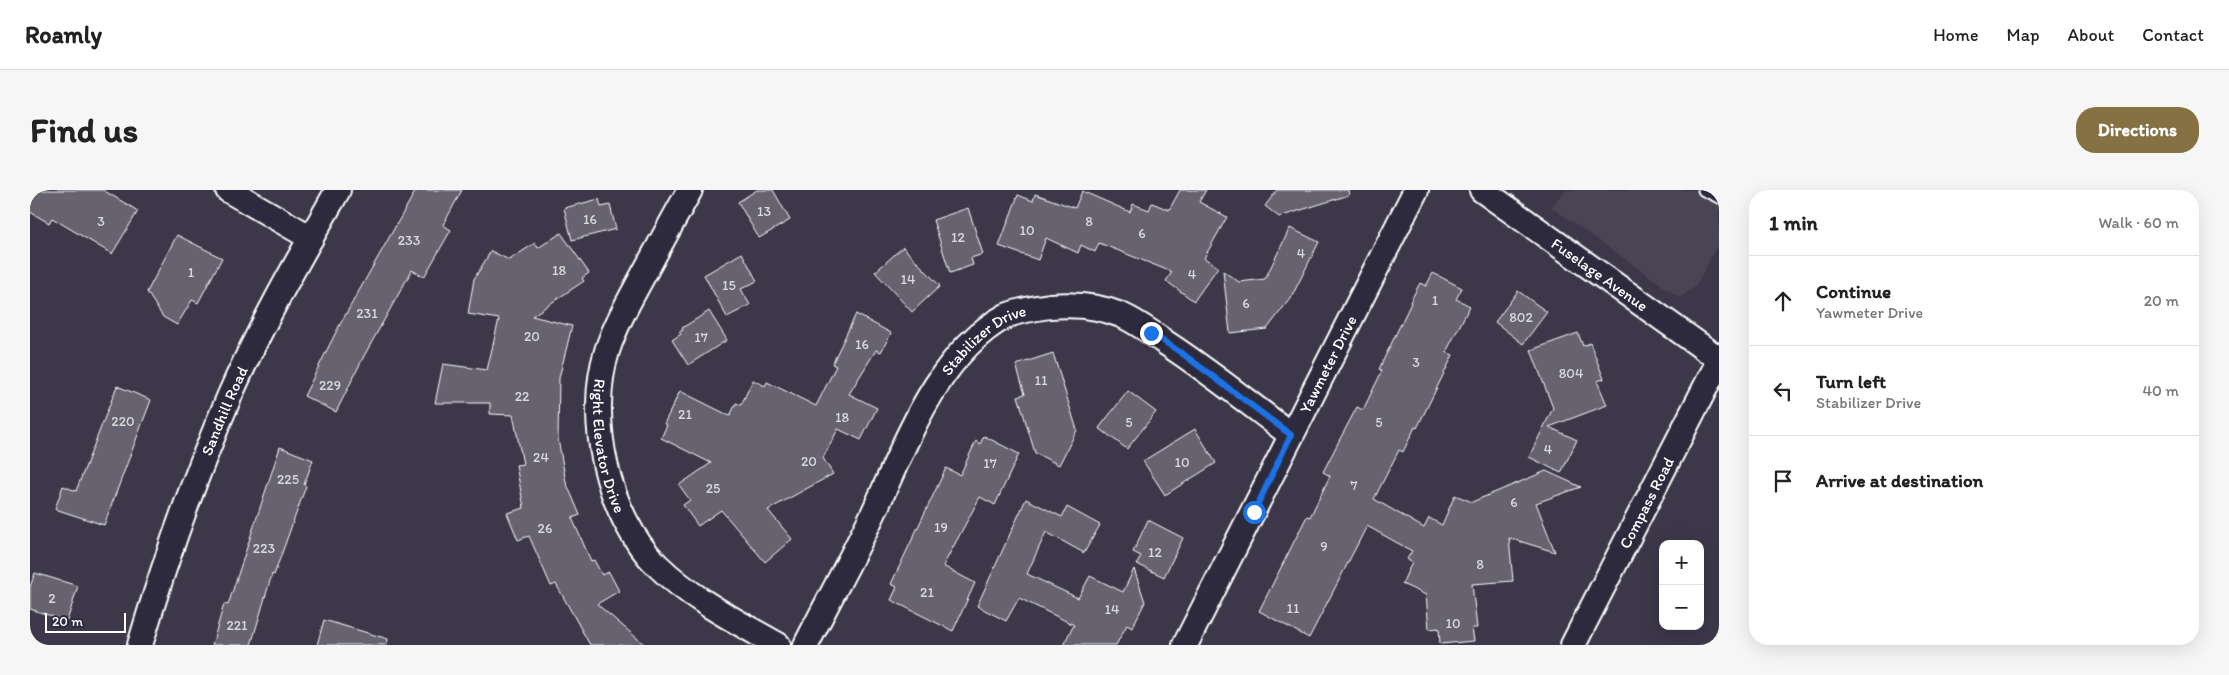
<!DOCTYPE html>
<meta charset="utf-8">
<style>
:root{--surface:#fff;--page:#f6f6f6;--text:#222;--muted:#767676;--line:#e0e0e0;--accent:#857141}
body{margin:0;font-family:Itim,sans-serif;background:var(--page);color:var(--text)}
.controls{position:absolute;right:15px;bottom:15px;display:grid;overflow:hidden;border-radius:10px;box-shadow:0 5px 20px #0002}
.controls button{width:45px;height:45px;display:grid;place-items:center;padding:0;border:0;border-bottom:1px solid var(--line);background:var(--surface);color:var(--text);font:25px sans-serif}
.scale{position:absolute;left:15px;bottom:12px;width:81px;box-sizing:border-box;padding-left:5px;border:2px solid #fff;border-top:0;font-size:14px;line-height:18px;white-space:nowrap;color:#fff;-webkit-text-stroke:4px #2f2a3d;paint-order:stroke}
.stop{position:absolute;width:15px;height:15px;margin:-11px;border:4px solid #1a73e8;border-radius:50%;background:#fff}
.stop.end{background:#1a73e8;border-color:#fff;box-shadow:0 1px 5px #0008}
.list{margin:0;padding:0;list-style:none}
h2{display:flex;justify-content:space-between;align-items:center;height:65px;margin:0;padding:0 20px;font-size:21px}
h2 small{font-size:16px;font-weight:400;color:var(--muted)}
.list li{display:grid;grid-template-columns:32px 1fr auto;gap:15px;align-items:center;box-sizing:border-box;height:90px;padding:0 20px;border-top:1px solid var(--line)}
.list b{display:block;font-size:19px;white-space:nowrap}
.list p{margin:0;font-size:16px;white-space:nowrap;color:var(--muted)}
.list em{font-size:16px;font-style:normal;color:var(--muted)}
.icon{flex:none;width:28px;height:28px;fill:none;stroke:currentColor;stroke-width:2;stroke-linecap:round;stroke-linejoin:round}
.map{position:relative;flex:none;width:1689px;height:455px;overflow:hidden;border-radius:20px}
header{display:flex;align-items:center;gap:30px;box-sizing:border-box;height:70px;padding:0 25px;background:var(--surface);border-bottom:1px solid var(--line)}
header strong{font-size:24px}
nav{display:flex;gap:28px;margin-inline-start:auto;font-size:18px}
.intro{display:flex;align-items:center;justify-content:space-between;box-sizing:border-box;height:120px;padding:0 30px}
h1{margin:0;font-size:35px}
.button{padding:12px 22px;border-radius:20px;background:var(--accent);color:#fff;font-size:18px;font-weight:700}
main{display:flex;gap:30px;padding:0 30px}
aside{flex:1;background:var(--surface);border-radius:20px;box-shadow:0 5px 20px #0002}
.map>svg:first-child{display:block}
.built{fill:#494455}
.building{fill:#666270;stroke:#fff}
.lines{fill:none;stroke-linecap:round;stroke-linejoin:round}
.lane-casing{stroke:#fff;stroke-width:15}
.street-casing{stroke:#fff;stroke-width:28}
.lane{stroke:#2f2a3d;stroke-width:11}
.street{stroke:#2f2a3d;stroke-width:24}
.route{stroke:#1a73e8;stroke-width:6}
.labels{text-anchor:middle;stroke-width:4;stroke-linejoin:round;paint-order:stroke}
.number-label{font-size:14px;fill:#d9d8db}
.street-label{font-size:16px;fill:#fff;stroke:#2f2a3d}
</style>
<header>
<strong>Roamly</strong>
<nav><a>Home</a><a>Map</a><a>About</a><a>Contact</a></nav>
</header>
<div class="intro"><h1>Find us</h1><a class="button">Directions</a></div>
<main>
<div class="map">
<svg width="1689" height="455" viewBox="0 0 1689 455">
<rect width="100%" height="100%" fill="#3c3749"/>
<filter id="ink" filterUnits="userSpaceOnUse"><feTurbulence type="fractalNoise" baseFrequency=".02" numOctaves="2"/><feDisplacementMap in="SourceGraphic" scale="10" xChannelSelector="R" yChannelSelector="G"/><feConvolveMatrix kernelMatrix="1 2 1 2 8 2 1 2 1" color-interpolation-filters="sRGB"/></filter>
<g filter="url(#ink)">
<polygon class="built" points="1535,0 1689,0 1689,52 1666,96 1650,108 1521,17"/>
<g class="building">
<polygon points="0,0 73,0 108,21 82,64 22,28 19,33 0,22"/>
<polygon points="386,0 432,0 413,35 421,40 394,87 382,80 334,166 306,222 274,206 308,138"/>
<polygon points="727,0 743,0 760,30 729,48 708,12"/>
<polygon points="1150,0 1176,0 1169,12 1197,27 1174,68 1188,77 1164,111 1136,91 1142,82 1069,53 1065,62 1051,55 1048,63 1016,48 1008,70 969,56 988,5 1003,11 1005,4 1045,18 1052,1 1100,22 1103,14 1119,20 1122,13 1139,20"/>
<polygon points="1247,0 1318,0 1319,5 1249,27 1235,16"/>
<polygon points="569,9 571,17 580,15 586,39 542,50 534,18"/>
<polygon points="938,18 953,64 941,68 943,75 920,83 903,30"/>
<polygon points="1260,38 1289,52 1262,106 1237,139 1200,143 1193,81 1209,92 1235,89"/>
<polygon points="531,43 559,83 552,88 554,91 502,126 542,136 529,188 528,249 536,292 550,325 542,328 561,371 564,370 572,385 579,382 589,401 567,414 615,455 560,455 526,394 521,396 499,346 488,350 477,323 494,318 486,275 493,274 483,225 460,224 460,213 405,213 413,174 457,180 469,129 438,124 444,89 461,61 479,70 505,53 508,58"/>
<polygon points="147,45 192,68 168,113 162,110 147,135 133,127 117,102"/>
<polygon points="873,57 910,96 882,122 845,82"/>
<polygon points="712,63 727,91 711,99 720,115 697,127 674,85"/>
<polygon points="1403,83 1432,98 1426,109 1440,116 1416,162 1423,165 1387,238 1385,237 1373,262 1369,260 1344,309 1394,338 1399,328 1412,335 1425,305 1442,312 1516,281 1551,297 1506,313 1525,362 1479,348 1483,391 1442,394 1447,438 1442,438 1444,451 1410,454 1409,438 1399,439 1396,405 1372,394 1382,372 1377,369 1382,361 1337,336 1279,448 1229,421 1277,326 1280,327 1300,286 1293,282 1311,247 1327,217 1333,220 1352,181 1349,179 1381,113 1380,112 1390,93 1396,96"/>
<polygon points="1488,101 1517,122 1493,154 1465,132"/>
<polygon points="679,121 697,150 658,175 642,150 651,144 649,142 653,140 652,138"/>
<polygon points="826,124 861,143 851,162 846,160 819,204 847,218 831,250 808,239 793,268 803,284 738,320 762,349 735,372 691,320 668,336 653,315 660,310 649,295 681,273 631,248 637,235 634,234 650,201 700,226 706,213 711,215 723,190 735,196 737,192 786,216 806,176 802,174"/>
<polygon points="1548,143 1553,156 1560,153 1574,189 1567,191 1577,215 1519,237 1547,250 1531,283 1499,267 1523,218 1501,160"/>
<polygon points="1023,163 1047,240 1029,275 1005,263 988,206 995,204 986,175"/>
<polygon points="87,196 121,210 74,335 25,319 33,296 46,301"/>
<polygon points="1098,201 1126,222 1097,259 1069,238"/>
<polygon points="1165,239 1186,273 1135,305 1113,271"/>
<polygon points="954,246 989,264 965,315 950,307 913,376 945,393 923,441 861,410 867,397 861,394 916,278 930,285 946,251 950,254"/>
<polygon points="250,257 283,270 274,295 276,296 244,385 242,384 221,455 182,455 194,414 198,415"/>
<polygon points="996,309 1032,327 1037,317 1070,335 1054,363 1016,342 997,384 1048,408 1060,386 1093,402 1104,379 1115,412 1102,438 1097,435 1086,455 1033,455 1044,435 989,408 976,431 947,416"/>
<polygon points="1118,330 1153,348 1134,387 1107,374 1111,366 1103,362"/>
<polygon points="5,383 48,396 37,431 0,419 0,397"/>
<polygon points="294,430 358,449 357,455 287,455"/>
</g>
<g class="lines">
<defs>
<polyline id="lane" points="1674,0 1689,7"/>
<g id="street">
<polyline points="198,0 281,48"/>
<path id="s1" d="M660,0C643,30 627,60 611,89C598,113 585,136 577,161C556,228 577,327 628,376C663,410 706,431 748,455"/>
<path id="s2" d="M1452,0L1689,169"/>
<path id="s3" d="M110,455C135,370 165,286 200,205C231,134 270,67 308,0"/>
<path id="s4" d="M776,455C798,411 822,368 843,324C875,256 906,164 976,126C989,120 1006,118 1020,116C1043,114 1069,116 1091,125C1107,132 1122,143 1136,153C1179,181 1220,214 1261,245"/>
<path id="s5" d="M1155,455L1386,0"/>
<path id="s6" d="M1543,455L1689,171"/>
</g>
</defs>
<use href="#lane" class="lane-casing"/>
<use href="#street" class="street-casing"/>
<use href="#lane" class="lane"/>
<use href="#street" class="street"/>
</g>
</g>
<g class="lines" filter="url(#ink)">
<polyline class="route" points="1121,143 1153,164 1261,245 1224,322"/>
</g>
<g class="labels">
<g class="number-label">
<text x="734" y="26">13</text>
<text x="560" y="34">16</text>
<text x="71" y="36">3</text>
<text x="1059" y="36">8</text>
<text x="997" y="45">10</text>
<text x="1112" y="48">6</text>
<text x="928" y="52">12</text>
<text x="379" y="55">233</text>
<text x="1271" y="68">4</text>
<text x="529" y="85">18</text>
<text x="161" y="87">1</text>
<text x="1162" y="89">4</text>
<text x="878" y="94">14</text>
<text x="699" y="100">15</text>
<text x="1405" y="115">1</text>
<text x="1216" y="118">6</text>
<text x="337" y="128">231</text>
<text x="1491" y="132">802</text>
<text x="502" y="151">20</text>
<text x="671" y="152">17</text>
<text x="832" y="159">16</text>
<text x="1386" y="177">3</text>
<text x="1541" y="188">804</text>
<text x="1011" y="195">11</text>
<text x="300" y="200">229</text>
<text x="492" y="211">22</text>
<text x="655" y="229">21</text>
<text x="812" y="232">18</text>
<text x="93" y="236">220</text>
<text x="1099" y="237">5</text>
<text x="1349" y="237">5</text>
<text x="1518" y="264">4</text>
<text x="511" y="272">24</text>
<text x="779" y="276">20</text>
<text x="1152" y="277">10</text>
<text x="960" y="278">17</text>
<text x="258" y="294">225</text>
<text x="1324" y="300">7</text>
<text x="683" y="303">25</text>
<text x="1484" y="317">6</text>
<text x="911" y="342">19</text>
<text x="515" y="343">26</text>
<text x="1294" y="361">9</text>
<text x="234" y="363">223</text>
<text x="1125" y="367">12</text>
<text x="1450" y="379">8</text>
<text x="897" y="407">21</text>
<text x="22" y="413">2</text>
<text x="1263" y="423">11</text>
<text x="1082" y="424">14</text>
<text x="1423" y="438">10</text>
<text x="207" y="440">221</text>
</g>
<g class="street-label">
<text dy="6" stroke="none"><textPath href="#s2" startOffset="145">Fuselage Avenue</textPath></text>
<text dy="6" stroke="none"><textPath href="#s4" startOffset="358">Stabilizer Drive</textPath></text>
<text dy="6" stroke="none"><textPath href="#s5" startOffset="315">Yawmeter Drive</textPath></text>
<text dy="6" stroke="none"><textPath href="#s3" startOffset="249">Sandhill Road</textPath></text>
<text dy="6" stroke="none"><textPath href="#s1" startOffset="278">Right Elevator Drive</textPath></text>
<text dy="6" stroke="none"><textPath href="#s6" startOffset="160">Compass Road</textPath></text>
</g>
</g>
</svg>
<div class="controls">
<button>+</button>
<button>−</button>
</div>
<div class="scale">20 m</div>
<div class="stop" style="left:1224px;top:322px"></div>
<div class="stop end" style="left:1121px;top:143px"></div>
</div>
<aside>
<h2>1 min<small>Walk · 60 m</small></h2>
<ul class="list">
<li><svg class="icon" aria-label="ahead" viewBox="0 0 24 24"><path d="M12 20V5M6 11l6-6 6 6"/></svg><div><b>Continue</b><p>Yawmeter Drive</p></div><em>20 m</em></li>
<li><svg class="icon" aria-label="left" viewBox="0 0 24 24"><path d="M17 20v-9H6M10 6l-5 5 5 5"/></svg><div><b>Turn left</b><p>Stabilizer Drive</p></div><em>40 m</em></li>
<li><svg class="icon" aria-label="arrive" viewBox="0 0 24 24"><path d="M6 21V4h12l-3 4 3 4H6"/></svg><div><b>Arrive at destination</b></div></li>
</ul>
</aside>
</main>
